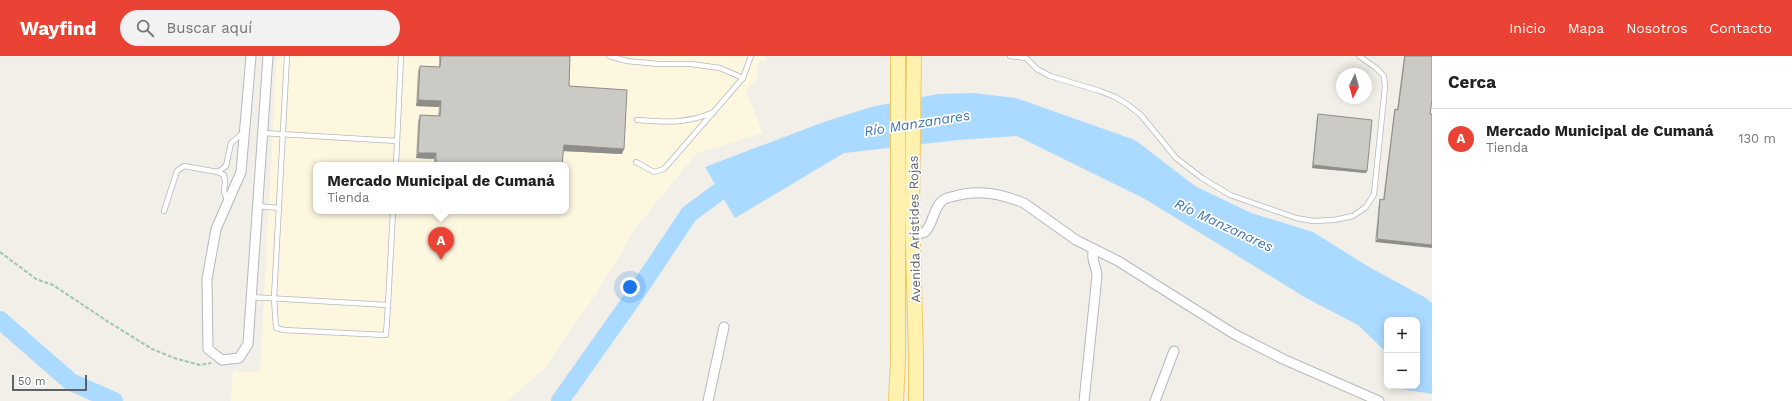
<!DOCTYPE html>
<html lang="es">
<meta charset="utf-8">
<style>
:root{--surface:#fff;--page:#f2f2f2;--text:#222;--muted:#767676;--line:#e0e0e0;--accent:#ea4335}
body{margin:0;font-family:"Work Sans",sans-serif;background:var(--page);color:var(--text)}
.controls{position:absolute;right:12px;bottom:12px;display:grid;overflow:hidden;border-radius:8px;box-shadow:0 2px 10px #0003}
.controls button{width:36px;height:36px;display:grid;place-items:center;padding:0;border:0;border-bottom:1px solid var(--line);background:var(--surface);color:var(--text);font:20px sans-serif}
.compass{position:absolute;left:1336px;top:12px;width:36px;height:36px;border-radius:50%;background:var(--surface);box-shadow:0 2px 10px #0003;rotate:185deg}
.scale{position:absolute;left:12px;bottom:10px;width:75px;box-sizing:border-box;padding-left:4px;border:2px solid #5f6368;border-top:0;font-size:11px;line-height:14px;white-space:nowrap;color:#5f6368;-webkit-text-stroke:3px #fff;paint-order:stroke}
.you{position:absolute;left:630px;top:231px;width:14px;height:14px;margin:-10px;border:3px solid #fff;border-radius:50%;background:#1a73e8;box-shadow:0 0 0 6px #1a73e833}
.badge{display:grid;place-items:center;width:26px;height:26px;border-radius:50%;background:var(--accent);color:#fff;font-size:13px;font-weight:700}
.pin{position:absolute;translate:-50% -33px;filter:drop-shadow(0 1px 2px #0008)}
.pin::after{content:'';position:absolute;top:21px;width:14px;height:12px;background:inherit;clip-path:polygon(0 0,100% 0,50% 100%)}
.popup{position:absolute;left:313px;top:106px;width:256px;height:52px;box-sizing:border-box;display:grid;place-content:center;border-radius:8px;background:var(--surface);filter:drop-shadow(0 1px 3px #0005);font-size:13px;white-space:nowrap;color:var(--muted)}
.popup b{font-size:15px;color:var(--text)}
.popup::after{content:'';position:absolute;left:50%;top:100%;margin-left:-8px;border:8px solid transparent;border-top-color:var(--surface)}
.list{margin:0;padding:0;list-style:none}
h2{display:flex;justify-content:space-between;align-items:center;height:52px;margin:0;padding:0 16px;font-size:17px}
h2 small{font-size:13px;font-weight:400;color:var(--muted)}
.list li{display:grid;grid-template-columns:26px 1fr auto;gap:12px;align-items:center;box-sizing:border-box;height:60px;padding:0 16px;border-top:1px solid var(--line)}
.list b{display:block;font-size:15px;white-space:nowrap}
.list p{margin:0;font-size:13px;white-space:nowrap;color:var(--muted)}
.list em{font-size:13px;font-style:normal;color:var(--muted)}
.icon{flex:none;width:22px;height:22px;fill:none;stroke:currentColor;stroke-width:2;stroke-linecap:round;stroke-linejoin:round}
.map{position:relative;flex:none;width:1432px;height:345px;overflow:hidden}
header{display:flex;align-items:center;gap:24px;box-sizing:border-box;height:56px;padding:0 20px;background:var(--accent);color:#fff}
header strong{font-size:19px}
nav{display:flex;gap:22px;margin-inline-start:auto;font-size:14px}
.search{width:280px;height:36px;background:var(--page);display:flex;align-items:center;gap:10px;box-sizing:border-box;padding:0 14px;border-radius:22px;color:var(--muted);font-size:15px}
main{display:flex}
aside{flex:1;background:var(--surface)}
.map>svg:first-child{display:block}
.commercial{fill:#fef7e0;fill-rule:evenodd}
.water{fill:#aadaff}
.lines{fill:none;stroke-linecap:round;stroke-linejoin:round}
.river{stroke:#aadaff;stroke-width:18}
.lane-casing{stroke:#b5b8bc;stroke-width:6}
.street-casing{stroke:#b5b8bc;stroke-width:11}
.primary-casing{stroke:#f2c960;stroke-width:16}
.path{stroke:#9cc7a9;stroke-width:2;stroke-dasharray:4 2;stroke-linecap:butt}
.lane{stroke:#fff;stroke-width:4.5}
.street{stroke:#fff;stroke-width:9}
.primary{stroke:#fff2af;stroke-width:14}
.wall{fill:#afaea9}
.shaded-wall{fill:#8f8d8a}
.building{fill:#cccac5;stroke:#8f8d8a}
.labels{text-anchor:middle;stroke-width:3.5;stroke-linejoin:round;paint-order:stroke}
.street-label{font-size:13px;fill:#5f6368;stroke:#fff}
.water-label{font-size:14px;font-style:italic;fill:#4174aa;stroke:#fff}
</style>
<header>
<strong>Wayfind</strong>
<div class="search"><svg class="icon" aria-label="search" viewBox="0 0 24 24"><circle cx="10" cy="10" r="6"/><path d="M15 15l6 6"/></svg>Buscar aquí</div>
<nav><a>Inicio</a><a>Mapa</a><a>Nosotros</a><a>Contacto</a></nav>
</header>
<main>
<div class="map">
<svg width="1432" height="345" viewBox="0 0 1432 345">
<rect width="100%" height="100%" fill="#f1efe8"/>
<path class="commercial" d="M277,0H766V5L758,6L757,23L746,35L763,77L697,97L638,169L596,238L544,313L507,345H231L233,315L260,317ZM316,109H566V155H316Z"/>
<polygon class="water" points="973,37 1016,42 1135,84 1195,130 1251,157 1313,176 1369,211 1426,242 1432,247 1432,338 1394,332 1395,330 1417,330 1417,264 1387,264 1387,297 1358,269 1306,242 1145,143 1017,80 958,84 844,97 735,162 705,111 821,67 871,51 938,38"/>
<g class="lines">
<g class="river">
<polyline points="0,264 71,326 114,345"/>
<polyline points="560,345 635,239 689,158 739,121"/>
</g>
<defs>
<g id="lane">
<polyline points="287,0 274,242 276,272 284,274 386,279 388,249"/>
<polyline points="609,0 627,5 658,8 691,8 720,12 743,22"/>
<polyline points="1010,0 1026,2 1037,13 1050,20 1100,35 1115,41 1127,48 1141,59 1176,102 1202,122 1230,139 1296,162 1313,165 1334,164 1353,160 1366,151 1374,138 1385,31 1384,20 1376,12 1359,0"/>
<path d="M637,64C666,66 687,68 714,56"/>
<polyline points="263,77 397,85"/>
<polyline points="636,106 654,116 664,113 743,22 751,0"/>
<polyline points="396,109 401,0"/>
<polyline points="218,116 226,110 231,87 244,76"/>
<polyline points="257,150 279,152"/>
<polyline points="164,155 177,115 184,110 218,116 224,119 225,126 224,136 228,146"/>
<polyline points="251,241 388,249 393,155"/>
</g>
<g id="street">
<polyline points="251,0 241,116 216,173 207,223 208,293 222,304 239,302 248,288 268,0"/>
<path d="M913,180L925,176C933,168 933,154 941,146C944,142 951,141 955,140C979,133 1001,138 1024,147L1076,184L1118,205L1234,278L1283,303L1379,345"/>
<polyline points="708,345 724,271"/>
<path d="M1084,345L1097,220C1097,210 1090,204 1094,193"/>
<polyline points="1155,345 1174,295"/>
</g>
<g id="primary">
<polyline points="914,0 912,153 916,300 916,345"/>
<polyline points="896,345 898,305 898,0"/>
</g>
</defs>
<use href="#lane" class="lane-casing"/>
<use href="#street" class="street-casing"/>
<use href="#primary" class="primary-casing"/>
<polyline class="path" points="0,196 36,223 53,229 107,265 152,293 177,303 200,309 211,307"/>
<use href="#lane" class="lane"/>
<use href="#street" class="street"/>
<use href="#primary" class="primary"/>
</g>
<g class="wall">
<polygon points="439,0 570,0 569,30 622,98 563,95 562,109 434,109 434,103 416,102 418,65 420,59 438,60 439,51 416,50 418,15 420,10 439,11"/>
<polygon points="1404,0 1432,0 1432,44 1375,186 1379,146 1380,143 1383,144 1394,56 1395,53 1397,54"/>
<polygon points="1318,58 1366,117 1312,112 1317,61"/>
</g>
<g class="shaded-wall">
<polygon points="418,44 441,45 439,51 416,50"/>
<polygon points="564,89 624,93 622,98 562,95"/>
<polygon points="418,97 436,97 434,103 416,102"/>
<polygon points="1313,109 1367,115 1366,117 1312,112"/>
<polygon points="1377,183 1432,189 1432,192 1375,186"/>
</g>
<g class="building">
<polygon points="441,0 570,0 569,30 627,34 624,93 564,89 562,109 436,109 436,97 418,97 420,59 440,60 441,45 418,44 420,10 440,11"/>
<polygon points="1405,0 1432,0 1432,44 1430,58 1432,58 1432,189 1377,183 1380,143 1384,144 1395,53 1398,54"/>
<polygon points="1318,58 1372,64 1367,115 1313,109"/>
</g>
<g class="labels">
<g class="street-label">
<text transform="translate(914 173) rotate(-91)" y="5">Avenida Arístides Rojas</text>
</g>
<g class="water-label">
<text transform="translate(917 67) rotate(-9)" y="5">Río Manzanares</text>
<text transform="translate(1224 169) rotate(25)" y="5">Río Manzanares</text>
</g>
</g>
</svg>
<div class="controls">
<button>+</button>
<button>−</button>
</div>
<svg class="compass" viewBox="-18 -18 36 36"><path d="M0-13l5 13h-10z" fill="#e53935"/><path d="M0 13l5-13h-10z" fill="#767676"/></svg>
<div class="scale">50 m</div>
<div class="you"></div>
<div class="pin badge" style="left:441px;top:204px">A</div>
<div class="popup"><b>Mercado Municipal de Cumaná</b>Tienda</div>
</div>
<aside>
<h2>Cerca<small></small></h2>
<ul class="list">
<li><span class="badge">A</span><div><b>Mercado Municipal de Cumaná</b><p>Tienda</p></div><em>130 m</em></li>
</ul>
</aside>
</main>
